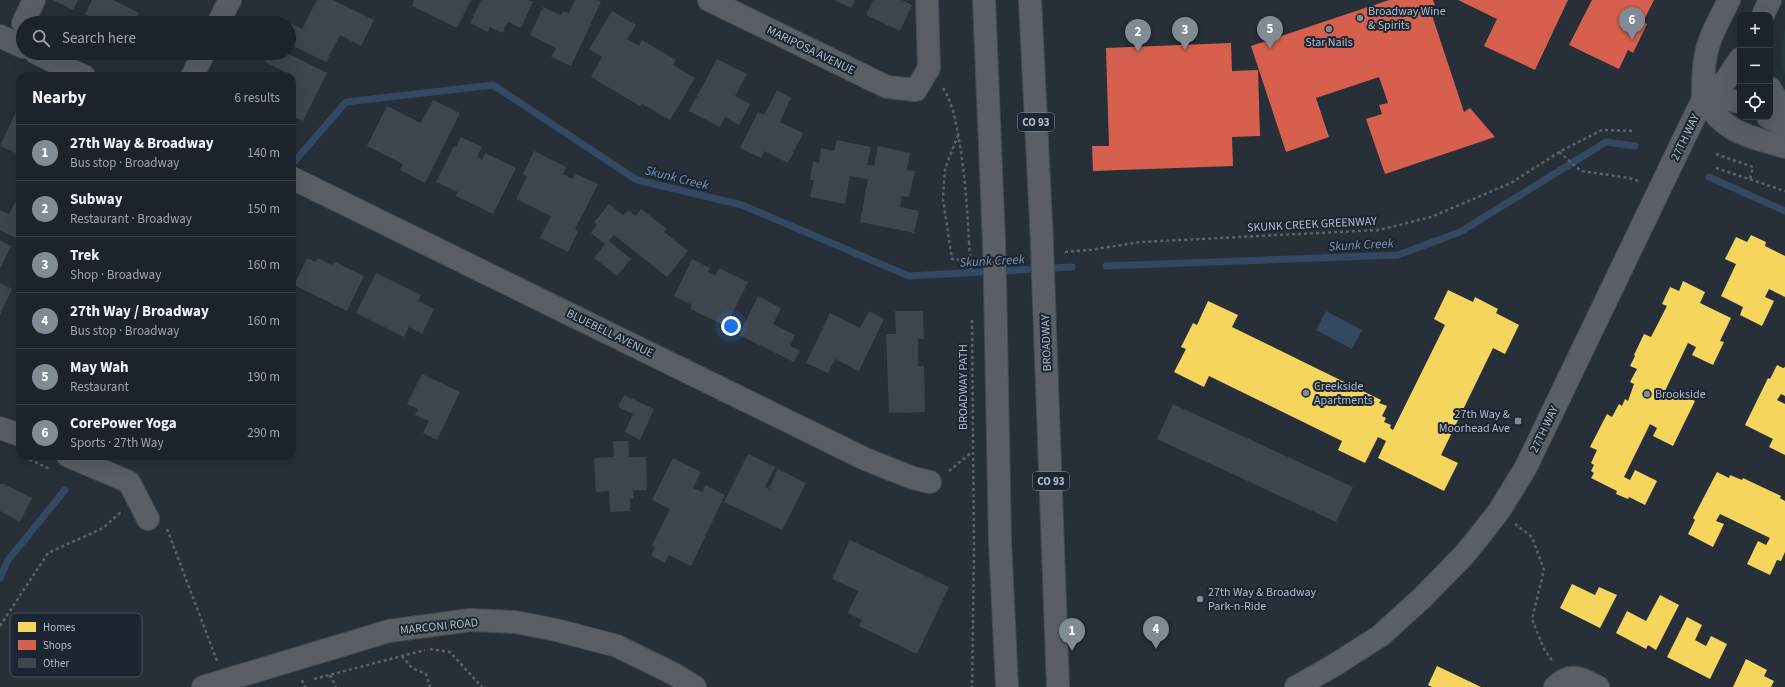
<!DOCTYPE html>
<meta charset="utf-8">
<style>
:root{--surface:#1d232a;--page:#252b32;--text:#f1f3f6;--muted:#a0a4a8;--line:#3b4047;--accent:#818b96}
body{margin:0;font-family:"Source Sans 3",sans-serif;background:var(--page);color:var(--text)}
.controls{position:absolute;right:12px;top:12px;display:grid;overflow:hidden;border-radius:8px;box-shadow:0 4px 16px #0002}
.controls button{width:36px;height:36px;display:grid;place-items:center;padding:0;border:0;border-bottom:1px solid var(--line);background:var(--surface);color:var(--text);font:20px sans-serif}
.you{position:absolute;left:731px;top:326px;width:14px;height:14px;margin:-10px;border:3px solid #fff;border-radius:50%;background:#1a73e8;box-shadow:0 0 0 6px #1a73e833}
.badge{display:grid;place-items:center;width:26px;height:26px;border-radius:50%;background:var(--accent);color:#fff;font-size:13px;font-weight:700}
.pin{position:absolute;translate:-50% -33px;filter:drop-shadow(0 1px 2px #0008)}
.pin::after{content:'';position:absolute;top:21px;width:14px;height:12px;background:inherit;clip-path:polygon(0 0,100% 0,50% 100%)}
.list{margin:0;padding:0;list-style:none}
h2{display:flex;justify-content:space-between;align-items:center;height:52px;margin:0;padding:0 16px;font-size:17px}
h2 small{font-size:13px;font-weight:400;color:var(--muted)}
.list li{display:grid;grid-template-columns:26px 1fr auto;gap:12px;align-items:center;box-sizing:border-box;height:56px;padding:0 16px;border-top:1px solid var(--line)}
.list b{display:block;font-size:15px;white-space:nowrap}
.list p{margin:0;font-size:13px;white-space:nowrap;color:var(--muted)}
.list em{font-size:13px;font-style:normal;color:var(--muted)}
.icon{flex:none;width:22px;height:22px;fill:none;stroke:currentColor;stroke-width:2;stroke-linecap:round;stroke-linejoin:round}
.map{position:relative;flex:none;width:1785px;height:687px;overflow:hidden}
.search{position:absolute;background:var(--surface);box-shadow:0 4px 16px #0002;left:16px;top:16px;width:280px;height:44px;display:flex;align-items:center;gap:10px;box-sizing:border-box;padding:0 14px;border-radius:22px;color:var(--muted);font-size:15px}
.panel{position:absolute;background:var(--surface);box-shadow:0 4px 16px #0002;left:16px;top:72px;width:280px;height:388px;border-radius:12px}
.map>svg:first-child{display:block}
.green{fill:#243b3e}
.water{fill:#334962}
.homes{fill:#f6d55c}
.shops{fill:#d6604d}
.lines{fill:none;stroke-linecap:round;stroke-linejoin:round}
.stream{stroke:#334962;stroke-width:7}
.building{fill:#3e454c}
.minor-casing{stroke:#444a51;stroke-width:24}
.major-casing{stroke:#454c54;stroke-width:24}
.path{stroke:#5b6268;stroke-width:2.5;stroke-dasharray:3 3;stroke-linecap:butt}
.minor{stroke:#585e64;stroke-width:22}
.major{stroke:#5a5f67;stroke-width:22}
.major-bridge-casing{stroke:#454c54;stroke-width:24;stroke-linecap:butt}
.path-bridge{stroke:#5b6268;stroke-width:2.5;stroke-dasharray:3 3;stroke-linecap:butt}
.major-bridge{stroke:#5a5f67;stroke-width:22}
.poi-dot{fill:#818b96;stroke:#1b2632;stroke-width:1.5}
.labels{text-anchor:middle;stroke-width:4;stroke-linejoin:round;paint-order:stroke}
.shield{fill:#1b2632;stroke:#848f9c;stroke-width:1}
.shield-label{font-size:11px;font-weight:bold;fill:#b1bcc9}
.poi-label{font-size:12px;fill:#b1bcc9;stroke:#1b2632;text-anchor:start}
.street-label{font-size:12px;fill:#b1bcc9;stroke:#1b2632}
.water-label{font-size:13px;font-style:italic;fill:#7694b2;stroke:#1b2632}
.key{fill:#1b2632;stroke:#48535f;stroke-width:1}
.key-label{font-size:11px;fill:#b1bcc9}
</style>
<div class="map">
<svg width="1785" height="687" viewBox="0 0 1785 687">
<rect width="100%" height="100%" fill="#272f38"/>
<path class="green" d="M1785,29V75C1779,59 1781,44 1785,29Z"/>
<polygon class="water" points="1326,311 1362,330 1352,349 1316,330"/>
<g class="homes">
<polygon points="1751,235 1766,242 1765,246 1785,256 1785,297 1769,289 1765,297 1774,301 1762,326 1740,315 1743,307 1721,296 1736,264 1725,259 1736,237 1747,242"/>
<polygon points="1683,281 1705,292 1700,303 1731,318 1720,341 1724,342 1713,365 1692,355 1696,347 1688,343 1662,397 1670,400 1674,390 1695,401 1673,446 1653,436 1657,428 1650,424 1624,477 1630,480 1635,470 1657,481 1645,505 1629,497 1628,499 1616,494 1617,491 1591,478 1594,473 1591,471 1594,465 1591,463 1597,450 1590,447 1607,414 1612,417 1619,404 1622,406 1625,399 1628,401 1634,384 1630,382 1637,369 1630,366 1635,356 1634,355 1644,334 1651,337 1667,306 1662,304 1670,287 1679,291"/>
<polygon points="1448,290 1473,302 1475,297 1498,309 1496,313 1519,325 1505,354 1493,348 1441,455 1458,463 1444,491 1378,458 1386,441 1378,437 1365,463 1338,450 1342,441 1209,376 1204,387 1174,372 1186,349 1181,347 1193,323 1197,325 1208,301 1238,315 1232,327 1381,400 1379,403 1387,406 1382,416 1386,418 1384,422 1391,425 1390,428 1393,430 1445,325 1434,319"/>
<polygon points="1777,365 1783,368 1785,367 1785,396 1781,394 1777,400 1785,404 1785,455 1769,447 1773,439 1745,425 1768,378 1770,379"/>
<polygon points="1717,472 1729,478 1730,475 1742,480 1743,478 1781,496 1780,498 1785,501 1785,552 1781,561 1777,560 1770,575 1747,564 1758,541 1766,545 1770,538 1720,514 1716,521 1724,524 1713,547 1688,534 1695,520 1693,518"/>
<polygon points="1572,584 1595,595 1599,587 1617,595 1600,628 1560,608"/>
<polygon points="1660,595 1679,605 1656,650 1648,645 1646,649 1616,633 1627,611 1646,621"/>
<polygon points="1687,617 1702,625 1695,640 1706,646 1711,636 1727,644 1710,679 1667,657"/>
<polygon points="1746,659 1767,670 1764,676 1774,681 1771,687 1733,687"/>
<polygon points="1437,666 1481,687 1432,687 1428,685"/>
</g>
<g class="shops">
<polygon points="1389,0 1433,0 1435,5 1429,6 1464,112 1470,108 1495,137 1385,174 1366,119 1382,114 1379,105 1388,103 1379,77 1316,98 1329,137 1286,152 1251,46"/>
<polygon points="1458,0 1568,0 1535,70 1484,46 1497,19"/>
<polygon points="1592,0 1654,0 1643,22 1647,24 1633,53 1628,50 1619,69 1569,45"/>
<polygon points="1231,43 1232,71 1258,70 1260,136 1232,137 1233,166 1093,171 1092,146 1109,146 1106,48"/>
</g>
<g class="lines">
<g class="stream">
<polyline points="293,163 346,102 493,85 637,180 742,205 909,276 1072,267"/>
<polyline points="1709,177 1785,211"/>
<polyline points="1106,266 1398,255 1460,232 1606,142 1635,146"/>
<polyline points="0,578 8,560 65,490"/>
</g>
</g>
<g class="building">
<polygon points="53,0 78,0 73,10"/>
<polygon points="92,0 113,0 139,13 136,20 143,23 98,23 99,21 85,14"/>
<polygon points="317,0 333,0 374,20 361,46 340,35 326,62 289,44 289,23 285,23 286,21 302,29"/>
<polygon points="414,0 471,0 457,28 412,6"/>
<polygon points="481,0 528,0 533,2 521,28 508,22 502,33 490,27 488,32 470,23"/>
<polygon points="575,0 597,0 601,2 571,66 551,57 556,48 530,35 543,7 561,15 563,11 569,13"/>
<polygon points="834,0 855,0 851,8"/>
<polygon points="873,0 902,0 912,5 900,31 866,15"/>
<polygon points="612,11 636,25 627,39 639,46 642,40 676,60 673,65 695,78 670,120 642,104 640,106 591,77 602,57 589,49"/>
<polygon points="114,53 130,53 127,59"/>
<polygon points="270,53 287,53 327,73 303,121 292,116 292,76 283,76 285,72 265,62"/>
<polygon points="717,59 747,74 735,96 750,104 739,125 725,117 720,127 689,111"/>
<polygon points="777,90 791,98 780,122 803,133 788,163 764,151 761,158 740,148 758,112 764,115"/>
<polygon points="433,100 460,113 425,183 400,170 403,164 367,146 387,106 421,123"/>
<polygon points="19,105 20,106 20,155 0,146"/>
<polygon points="461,137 482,147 477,157 482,160 485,153 516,168 493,214 456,196 458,192 436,182 454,146 456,147"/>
<polygon points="837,140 871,147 867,165 874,166 878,146 910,153 907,170 915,171 909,197 902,196 900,207 919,211 914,233 860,222 868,179 850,176 845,204 810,197 814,180 810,180 813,161 819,163 821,148 834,151"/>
<polygon points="534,151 566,167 563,174 573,179 576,174 598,184 575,229 578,231 568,252 540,238 551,216 516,199 527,177 523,174"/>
<polygon points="20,193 20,240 0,230 0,210 9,214"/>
<polygon points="609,204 623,215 628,210 636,216 641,209 667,229 664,232 688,251 667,277 614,235 609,241 631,259 617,276 594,258 605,244 591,233 597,225 594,222"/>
<polygon points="0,240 11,246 0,269"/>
<polygon points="307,258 316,262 318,258 333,265 335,262 364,276 347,311 294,285"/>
<polygon points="692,259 710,268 708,272 715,276 719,268 748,282 726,326 690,309 692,305 674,296"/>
<polygon points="376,273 421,295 418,301 434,309 422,334 409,327 404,337 356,313"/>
<polygon points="0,283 12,289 0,315"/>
<polygon points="758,296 781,308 773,324 795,335 790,346 800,350 794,362 739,335"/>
<polygon points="869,311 884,319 859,371 835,359 828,373 806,363 830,313 860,328"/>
<polygon points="895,311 923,311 924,339 918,339 918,366 924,366 925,412 889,413 886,334 896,334"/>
<polygon points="292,362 296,364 292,373"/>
<polygon points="422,374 460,392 437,440 423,433 429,421 415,415 418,409 407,404"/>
<polygon points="624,395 654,409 640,440 625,432 633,414 618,407"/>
<polygon points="1173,404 1353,487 1336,522 1157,439"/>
<polygon points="613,441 628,441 629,457 646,457 647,490 633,490 634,499 630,499 630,511 610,512 609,491 596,492 594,458 614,457"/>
<polygon points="748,454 775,467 765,487 769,489 778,469 806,483 782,530 724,502"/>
<polygon points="673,458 701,472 693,488 702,492 706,485 725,495 691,566 669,555 665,563 651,556 655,547 652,546 670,509 652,500"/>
<polygon points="0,484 4,484 32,498 20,522 0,511"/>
<polygon points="850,540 949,587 917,654 859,626 862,620 848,613 858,591 832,579"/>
</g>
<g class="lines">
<defs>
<g id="minor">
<polyline points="709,0 887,87 916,90 929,68 927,0"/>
<polyline points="23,23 34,0"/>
<polyline points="218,23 230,0"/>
<polyline points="0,36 23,47"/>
<polyline points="36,53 84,76"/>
<polyline points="192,76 204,53"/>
<path d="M1740,102L1715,98L1703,99C1726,134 1748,136 1785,147"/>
<polyline points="1768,117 1785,126"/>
<polyline points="292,178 865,459 913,478 930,482"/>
<polyline points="0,428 20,435"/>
<polyline points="68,456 129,482 148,519"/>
<polyline points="203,687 389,631 470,620 515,622 556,630 617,646 674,674 695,687"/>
<path d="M1555,687C1572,671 1579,678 1598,687"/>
</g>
<g id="major">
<polyline points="984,0 994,242"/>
<polyline points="1030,0 1042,243"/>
<polyline points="1763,15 1770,0"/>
<polyline points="1770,88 1785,114"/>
<path d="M1703,99C1703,79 1703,59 1710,40C1715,26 1723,13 1729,0"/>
<polyline points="1043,275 1058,687"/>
<polyline points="995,283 1000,541 1007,687"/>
<polyline points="1296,687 1333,666 1380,636 1422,598 1464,555 1478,538 1499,511 1526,467 1703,99 1726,80 1740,59"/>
</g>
</defs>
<use href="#minor" class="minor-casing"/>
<use href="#major" class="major-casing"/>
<g class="path">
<path d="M943,88C953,104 956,122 959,140C965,174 967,207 969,242"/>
<polyline points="958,135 945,169 943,199 952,259 965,260"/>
<polyline points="1559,152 1581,171 1629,178 1639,181"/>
<polyline points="1716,154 1753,167 1750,179"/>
<polyline points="1716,168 1785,191"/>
<polyline points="1065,252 1090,250 1140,242 1379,230 1431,217 1511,183 1559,152 1602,130 1634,131"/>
<polyline points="972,320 974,551 972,687"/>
<polyline points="24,457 50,469"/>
<polyline points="949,471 972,452"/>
<polyline points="1515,524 1532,537 1544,570 1532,619 1544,649 1553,662"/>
<polyline points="167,529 217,661"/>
<polyline points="0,626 48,553 103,528 121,512"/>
<polyline points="430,649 450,652 482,687"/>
<polyline points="402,656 412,668 426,674 430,687"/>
<polyline points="330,675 336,687"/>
<polyline points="314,679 425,650"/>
<polyline points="302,680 305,687"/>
</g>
<use href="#minor" class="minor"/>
<use href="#major" class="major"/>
<defs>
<g id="major-bridge">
<polyline points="994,242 995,283"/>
<polyline points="1042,243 1043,275"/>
</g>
</defs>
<use href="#major-bridge" class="major-bridge-casing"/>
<polyline class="path-bridge" points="969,242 971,271"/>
<use href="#major-bridge" class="major-bridge"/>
</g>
<g class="poi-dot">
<circle cx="1360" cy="18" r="4"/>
<circle cx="1329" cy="29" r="4"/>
<circle cx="1306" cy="393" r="4"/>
<circle cx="1647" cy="394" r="4"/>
<rect x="1514" y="417" width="8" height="8" rx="2"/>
<circle cx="1200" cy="599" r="4"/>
</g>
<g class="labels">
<g class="shield">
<rect x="1018" y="113" width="36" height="18" rx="3"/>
<rect x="1033" y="472" width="36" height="18" rx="3"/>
</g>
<g class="shield-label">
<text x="1036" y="126">CO 93</text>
<text x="1051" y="485">CO 93</text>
</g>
<g class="poi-label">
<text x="1368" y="15">Broadway Wine<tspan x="1368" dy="14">&amp; Spirits</tspan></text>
<text x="1329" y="46" text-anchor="middle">Star Nails</text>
<text x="1314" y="390">Creekside<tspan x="1314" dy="14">Apartments</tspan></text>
<text x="1655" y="398">Brookside</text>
<text x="1510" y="418" text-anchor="end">27th Way &amp;<tspan x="1510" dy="14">Moorhead Ave</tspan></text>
<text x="1208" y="596">27th Way &amp; Broadway<tspan x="1208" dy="14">Park-n-Ride</tspan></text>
</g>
<g class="street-label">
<text transform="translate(811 50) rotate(26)" y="4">MARIPOSA AVENUE</text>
<text transform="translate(1685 137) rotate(-64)" y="4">27TH WAY</text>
<text transform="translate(1312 224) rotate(-3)" y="4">SKUNK CREEK GREENWAY</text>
<text transform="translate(610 333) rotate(26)" y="4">BLUEBELL AVENUE</text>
<text transform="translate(1046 343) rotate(-92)" y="4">BROADWAY</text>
<text transform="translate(963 387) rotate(-90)" y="4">BROADWAY PATH</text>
<text transform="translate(1544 429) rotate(-64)" y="4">27TH WAY</text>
<text transform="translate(439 626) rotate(-6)" y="4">MARCONI ROAD</text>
</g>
<g class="water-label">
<text transform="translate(677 177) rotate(14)" y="5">Skunk Creek</text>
<text transform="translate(1361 244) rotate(-3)" y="5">Skunk Creek</text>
<text transform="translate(992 260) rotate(-3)" y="5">Skunk Creek</text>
</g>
</g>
<rect x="10" y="613" width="132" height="64" rx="6" class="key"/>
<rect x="18" y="622" width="18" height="10" fill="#f6d55c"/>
<rect x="18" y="640" width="18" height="10" fill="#d6604d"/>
<rect x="18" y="658" width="18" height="10" fill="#3e454c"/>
<g class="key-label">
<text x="43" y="631">Homes</text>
<text x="43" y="649">Shops</text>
<text x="43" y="667">Other</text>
</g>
</svg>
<div class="controls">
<button>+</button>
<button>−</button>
<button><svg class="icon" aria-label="locate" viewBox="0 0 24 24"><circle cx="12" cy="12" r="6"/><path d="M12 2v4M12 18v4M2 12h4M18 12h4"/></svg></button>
</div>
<div class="you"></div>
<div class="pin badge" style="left:1072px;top:651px">1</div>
<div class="pin badge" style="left:1138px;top:52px">2</div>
<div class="pin badge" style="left:1185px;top:50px">3</div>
<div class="pin badge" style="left:1156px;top:649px">4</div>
<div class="pin badge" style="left:1270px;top:49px">5</div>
<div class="pin badge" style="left:1632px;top:40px">6</div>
<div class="search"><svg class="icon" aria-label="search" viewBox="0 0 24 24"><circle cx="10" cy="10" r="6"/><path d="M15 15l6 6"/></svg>Search here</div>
<section class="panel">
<h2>Nearby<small>6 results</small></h2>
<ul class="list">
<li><span class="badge">1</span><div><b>27th Way &amp; Broadway</b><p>Bus stop · Broadway</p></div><em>140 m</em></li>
<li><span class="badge">2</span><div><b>Subway</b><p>Restaurant · Broadway</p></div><em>150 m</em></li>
<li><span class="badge">3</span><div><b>Trek</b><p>Shop · Broadway</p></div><em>160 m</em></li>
<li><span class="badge">4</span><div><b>27th Way / Broadway</b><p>Bus stop · Broadway</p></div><em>160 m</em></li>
<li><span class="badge">5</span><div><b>May Wah</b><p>Restaurant</p></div><em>190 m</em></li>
<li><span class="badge">6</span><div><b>CorePower Yoga</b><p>Sports · 27th Way</p></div><em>290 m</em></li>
</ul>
</section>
</div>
